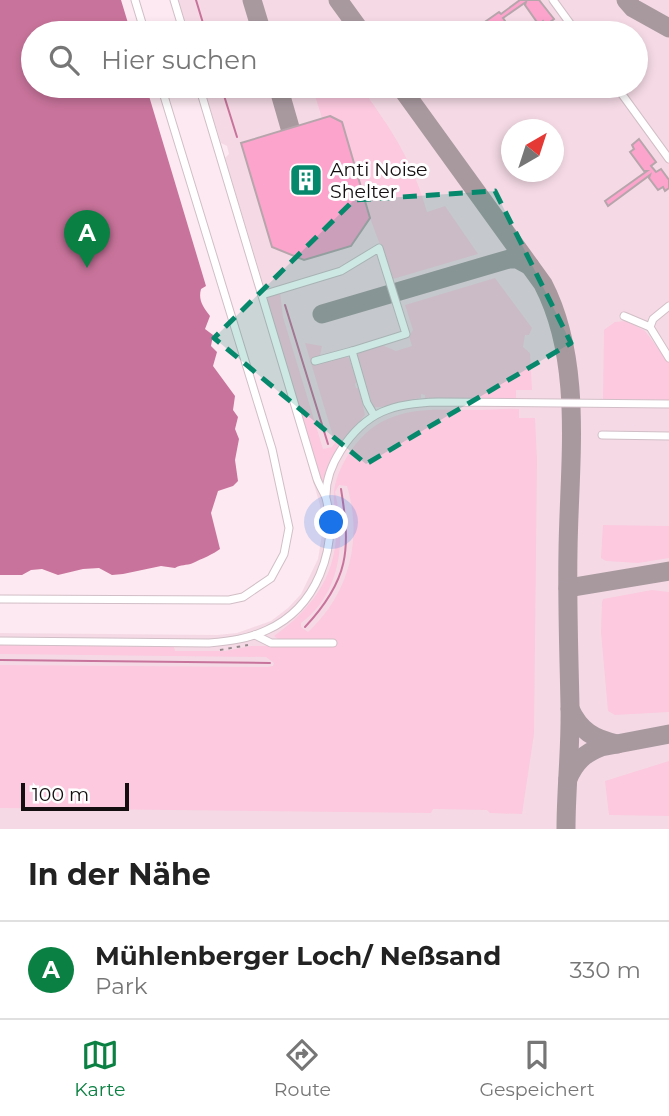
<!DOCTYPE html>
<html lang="de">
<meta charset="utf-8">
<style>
:root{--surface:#fff;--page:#f6f6f6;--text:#222;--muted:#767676;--line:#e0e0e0;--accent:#0b8043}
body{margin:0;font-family:Montserrat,sans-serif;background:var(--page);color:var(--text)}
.compass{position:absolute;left:501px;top:119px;width:63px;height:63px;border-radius:50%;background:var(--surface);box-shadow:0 4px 10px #0003;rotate:39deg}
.scale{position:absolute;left:21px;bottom:18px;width:108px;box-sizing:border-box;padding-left:7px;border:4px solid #140e10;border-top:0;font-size:19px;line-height:24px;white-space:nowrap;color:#140e10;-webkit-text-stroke:5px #fff;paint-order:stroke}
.you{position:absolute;left:332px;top:523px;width:24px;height:24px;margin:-18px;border:5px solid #fff;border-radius:50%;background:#1a73e8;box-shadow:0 0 0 10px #1a73e833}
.badge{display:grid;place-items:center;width:46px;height:46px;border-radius:50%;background:var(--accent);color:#fff;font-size:23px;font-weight:700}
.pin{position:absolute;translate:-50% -58px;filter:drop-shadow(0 2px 4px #0008)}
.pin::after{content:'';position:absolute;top:37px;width:24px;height:21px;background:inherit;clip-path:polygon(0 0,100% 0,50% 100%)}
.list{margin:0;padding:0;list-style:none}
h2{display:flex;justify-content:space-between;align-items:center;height:91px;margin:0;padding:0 28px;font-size:30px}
h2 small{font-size:23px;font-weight:400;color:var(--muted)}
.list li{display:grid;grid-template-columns:46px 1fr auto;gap:21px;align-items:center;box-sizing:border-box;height:98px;padding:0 28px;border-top:2px solid var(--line)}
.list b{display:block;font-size:26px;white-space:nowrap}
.list p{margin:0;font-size:23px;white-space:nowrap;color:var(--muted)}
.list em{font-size:23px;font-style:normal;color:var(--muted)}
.icon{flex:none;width:38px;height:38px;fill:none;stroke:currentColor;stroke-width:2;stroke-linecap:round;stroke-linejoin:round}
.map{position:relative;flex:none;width:669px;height:829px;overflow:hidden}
.search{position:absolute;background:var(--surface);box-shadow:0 4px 10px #0003;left:21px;right:21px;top:21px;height:77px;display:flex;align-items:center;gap:18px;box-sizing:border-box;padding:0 24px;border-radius:38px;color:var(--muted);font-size:26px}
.sheet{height:189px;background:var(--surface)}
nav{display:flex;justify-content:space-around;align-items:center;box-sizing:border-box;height:98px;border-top:2px solid var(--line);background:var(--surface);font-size:19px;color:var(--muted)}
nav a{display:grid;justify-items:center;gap:4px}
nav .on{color:var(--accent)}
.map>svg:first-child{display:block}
.built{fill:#f5dae5;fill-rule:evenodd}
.green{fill:#fcc9de;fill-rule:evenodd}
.water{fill:#c8739b}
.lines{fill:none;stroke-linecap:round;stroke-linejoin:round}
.stream{stroke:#c8739b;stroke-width:2}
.taxiway{stroke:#a8999f;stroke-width:19}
.building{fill:#fda4cc;stroke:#b7a5ac;stroke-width:2}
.minor-casing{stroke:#d1bec6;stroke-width:9}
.path{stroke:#93868b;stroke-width:2;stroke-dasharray:3.5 5;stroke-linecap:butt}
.minor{stroke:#fff;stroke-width:7}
.marked{fill:#06886c;fill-opacity:0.2;stroke:#06886c;stroke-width:5;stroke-dasharray:14 9;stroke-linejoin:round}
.labels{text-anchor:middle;stroke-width:6;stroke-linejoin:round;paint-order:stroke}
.poi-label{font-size:19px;fill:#140e10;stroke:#fff;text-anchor:start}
</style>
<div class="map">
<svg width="669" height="829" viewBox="0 0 669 829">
<rect width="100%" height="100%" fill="#fde9f1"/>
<path class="built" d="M178,0H669V829H0V633L217,635L237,633L271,621L288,608L301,594L318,559L323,529L320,505L308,464L316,462L271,295L269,289L264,287L225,158L229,154L227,146L221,143L203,86H636V33H188ZM512,130H554V172H512Z"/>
<g class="green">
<path d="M312,86H360C391,129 412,159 427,212L445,206L478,254L393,279L370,218L342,122L330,116L322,118Z"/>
<path d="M495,278L532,328L529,335H525L523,347L530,353L532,390H516V399L425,398V395L421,394V398C408,399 383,409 373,407L357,357L359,352L382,345L396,351L412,346L409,336L413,330L405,305Z"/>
<polygon points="280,292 283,317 323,449 332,447 335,443 305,343 322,346 320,356 314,358 316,364 344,356 349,358 357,382 355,384 356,388 359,388 365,415 338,445 322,483 267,300 270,294"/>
<polygon points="626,321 645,331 669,363 669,400 603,399 604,330 615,322"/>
<path d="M519,409V418H535L537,460L534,734L522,814L490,813L487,810L433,809L431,813L0,808V665L267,667L273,666L274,663L266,657L0,654V645L174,647L175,651H225L251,646H332L279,640L274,636C309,611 335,579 336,534C337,520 333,506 334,491C336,477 342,464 350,452C381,405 426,409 476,410C490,410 504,408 519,409ZM339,485L347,486C363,540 349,594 308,632L301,627V623C342,593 346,538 335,492Z"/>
<polygon points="603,525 669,526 669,558 638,563 606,561 601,558"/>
<polygon points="652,590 669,592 669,712 615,715 608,711 601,632 602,602 603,599"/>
<polygon points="669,761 669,816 609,815 605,781"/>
</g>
<path class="water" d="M0,0H121L131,33H33V86H146L206,286L201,289C198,300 203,307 210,316L205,329L213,335L211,346L217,352L213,366L235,396L233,410L238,417L235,429L239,439L235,460L238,481L233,486L218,491L211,513L220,549C214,554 201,559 193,563C186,566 181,564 175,568L161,566L123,574L112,575L99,568L83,569L58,575L42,569L31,570L22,575H0Z"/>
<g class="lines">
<g class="stream">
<polyline points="196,0 206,33"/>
<polyline points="221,86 237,137"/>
<polyline points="285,305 328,444"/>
<path d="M305,627C349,580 351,550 341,489"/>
<polyline points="0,660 270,663"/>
</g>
<g class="taxiway">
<polyline points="252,0 262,33"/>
<polyline points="338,0 362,33"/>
<polyline points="626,0 633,8 669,28"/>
<polyline points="278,86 297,152"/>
<path d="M400,86L543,284C584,363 569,464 568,551C567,603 569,655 570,706C571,747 566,788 566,829"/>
<polyline points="322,314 509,259 517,259 530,266"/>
<polyline points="568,588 669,571"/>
<path d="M570,709C580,731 594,739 617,744"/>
<path d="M568,779C575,762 585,753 601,747L669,734"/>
</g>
</g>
<g class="building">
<polygon points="520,0 539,0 554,19 546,25 543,21 539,25 525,5 526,2 503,18 505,21 488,33 469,33 499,12 501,14"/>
<polygon points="330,116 342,122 370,218 351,246 304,260 272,247 241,143"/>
<polygon points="639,139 656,162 651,166 656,172 661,169 669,180 669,188 665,191 663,187 658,190 649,178 650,175 608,206 605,201 647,171 644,171 630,152 634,149 632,145"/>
</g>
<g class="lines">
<defs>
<g id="minor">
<polyline points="135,0 145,33"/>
<polyline points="174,0 184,33"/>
<polyline points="553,0 577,33"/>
<polyline points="616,86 669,159"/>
<polyline points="262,295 341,271 379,248 406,334 352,351 367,403 374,415"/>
<polyline points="669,306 653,319 650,327 669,358"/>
<polyline points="624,316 650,327"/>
<polyline points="315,361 352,351"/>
<polyline points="602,435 669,436"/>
<path d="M326,495C326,478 332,464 341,450C366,411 394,403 438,402L669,404"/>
<polyline points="0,599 229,600 243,597 271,578 284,554 289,528 272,449 161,86"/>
<polyline points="255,635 271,643 333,643"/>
<path d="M0,641L209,643C230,641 248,639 267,630C316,608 339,549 326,498C324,492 319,485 317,479L199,86"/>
</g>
</defs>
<use href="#minor" class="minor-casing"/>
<polyline class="path" points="220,650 248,645"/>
<use href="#minor" class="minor"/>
</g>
<path class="marked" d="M495,191L571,343L366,464L214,338L354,200Z"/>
<defs>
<symbol id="building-square" viewBox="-11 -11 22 22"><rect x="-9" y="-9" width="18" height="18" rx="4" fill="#06886c" stroke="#fff"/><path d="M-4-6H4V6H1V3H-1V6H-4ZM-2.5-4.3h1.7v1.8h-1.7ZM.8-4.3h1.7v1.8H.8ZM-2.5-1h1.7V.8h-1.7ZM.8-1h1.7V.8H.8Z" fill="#fff"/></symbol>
</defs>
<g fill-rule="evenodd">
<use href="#building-square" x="287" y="161" width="38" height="38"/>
</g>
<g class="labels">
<g class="poi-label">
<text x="330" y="176">Anti Noise<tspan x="330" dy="22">Shelter</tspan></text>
</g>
</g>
</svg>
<svg class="compass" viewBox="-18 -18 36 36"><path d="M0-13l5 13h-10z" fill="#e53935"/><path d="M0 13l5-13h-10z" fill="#767676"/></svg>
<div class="scale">100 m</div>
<div class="you"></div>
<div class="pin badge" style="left:87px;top:268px">A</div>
<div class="search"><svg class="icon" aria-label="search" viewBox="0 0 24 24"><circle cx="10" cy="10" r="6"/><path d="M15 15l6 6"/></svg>Hier suchen</div>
</div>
<section class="sheet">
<h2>In der Nähe<small></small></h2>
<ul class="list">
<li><span class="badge">A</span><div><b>Mühlenberger Loch/ Neßsand</b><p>Park</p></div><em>330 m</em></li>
</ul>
</section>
<nav>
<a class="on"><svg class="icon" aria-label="map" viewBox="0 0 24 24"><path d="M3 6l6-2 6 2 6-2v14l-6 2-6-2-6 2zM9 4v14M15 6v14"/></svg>Karte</a>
<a><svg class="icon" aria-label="directions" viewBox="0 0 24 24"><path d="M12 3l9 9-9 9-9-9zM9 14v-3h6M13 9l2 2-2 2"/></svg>Route</a>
<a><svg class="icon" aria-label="saved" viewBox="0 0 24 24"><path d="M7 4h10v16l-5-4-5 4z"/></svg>Gespeichert</a>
</nav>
